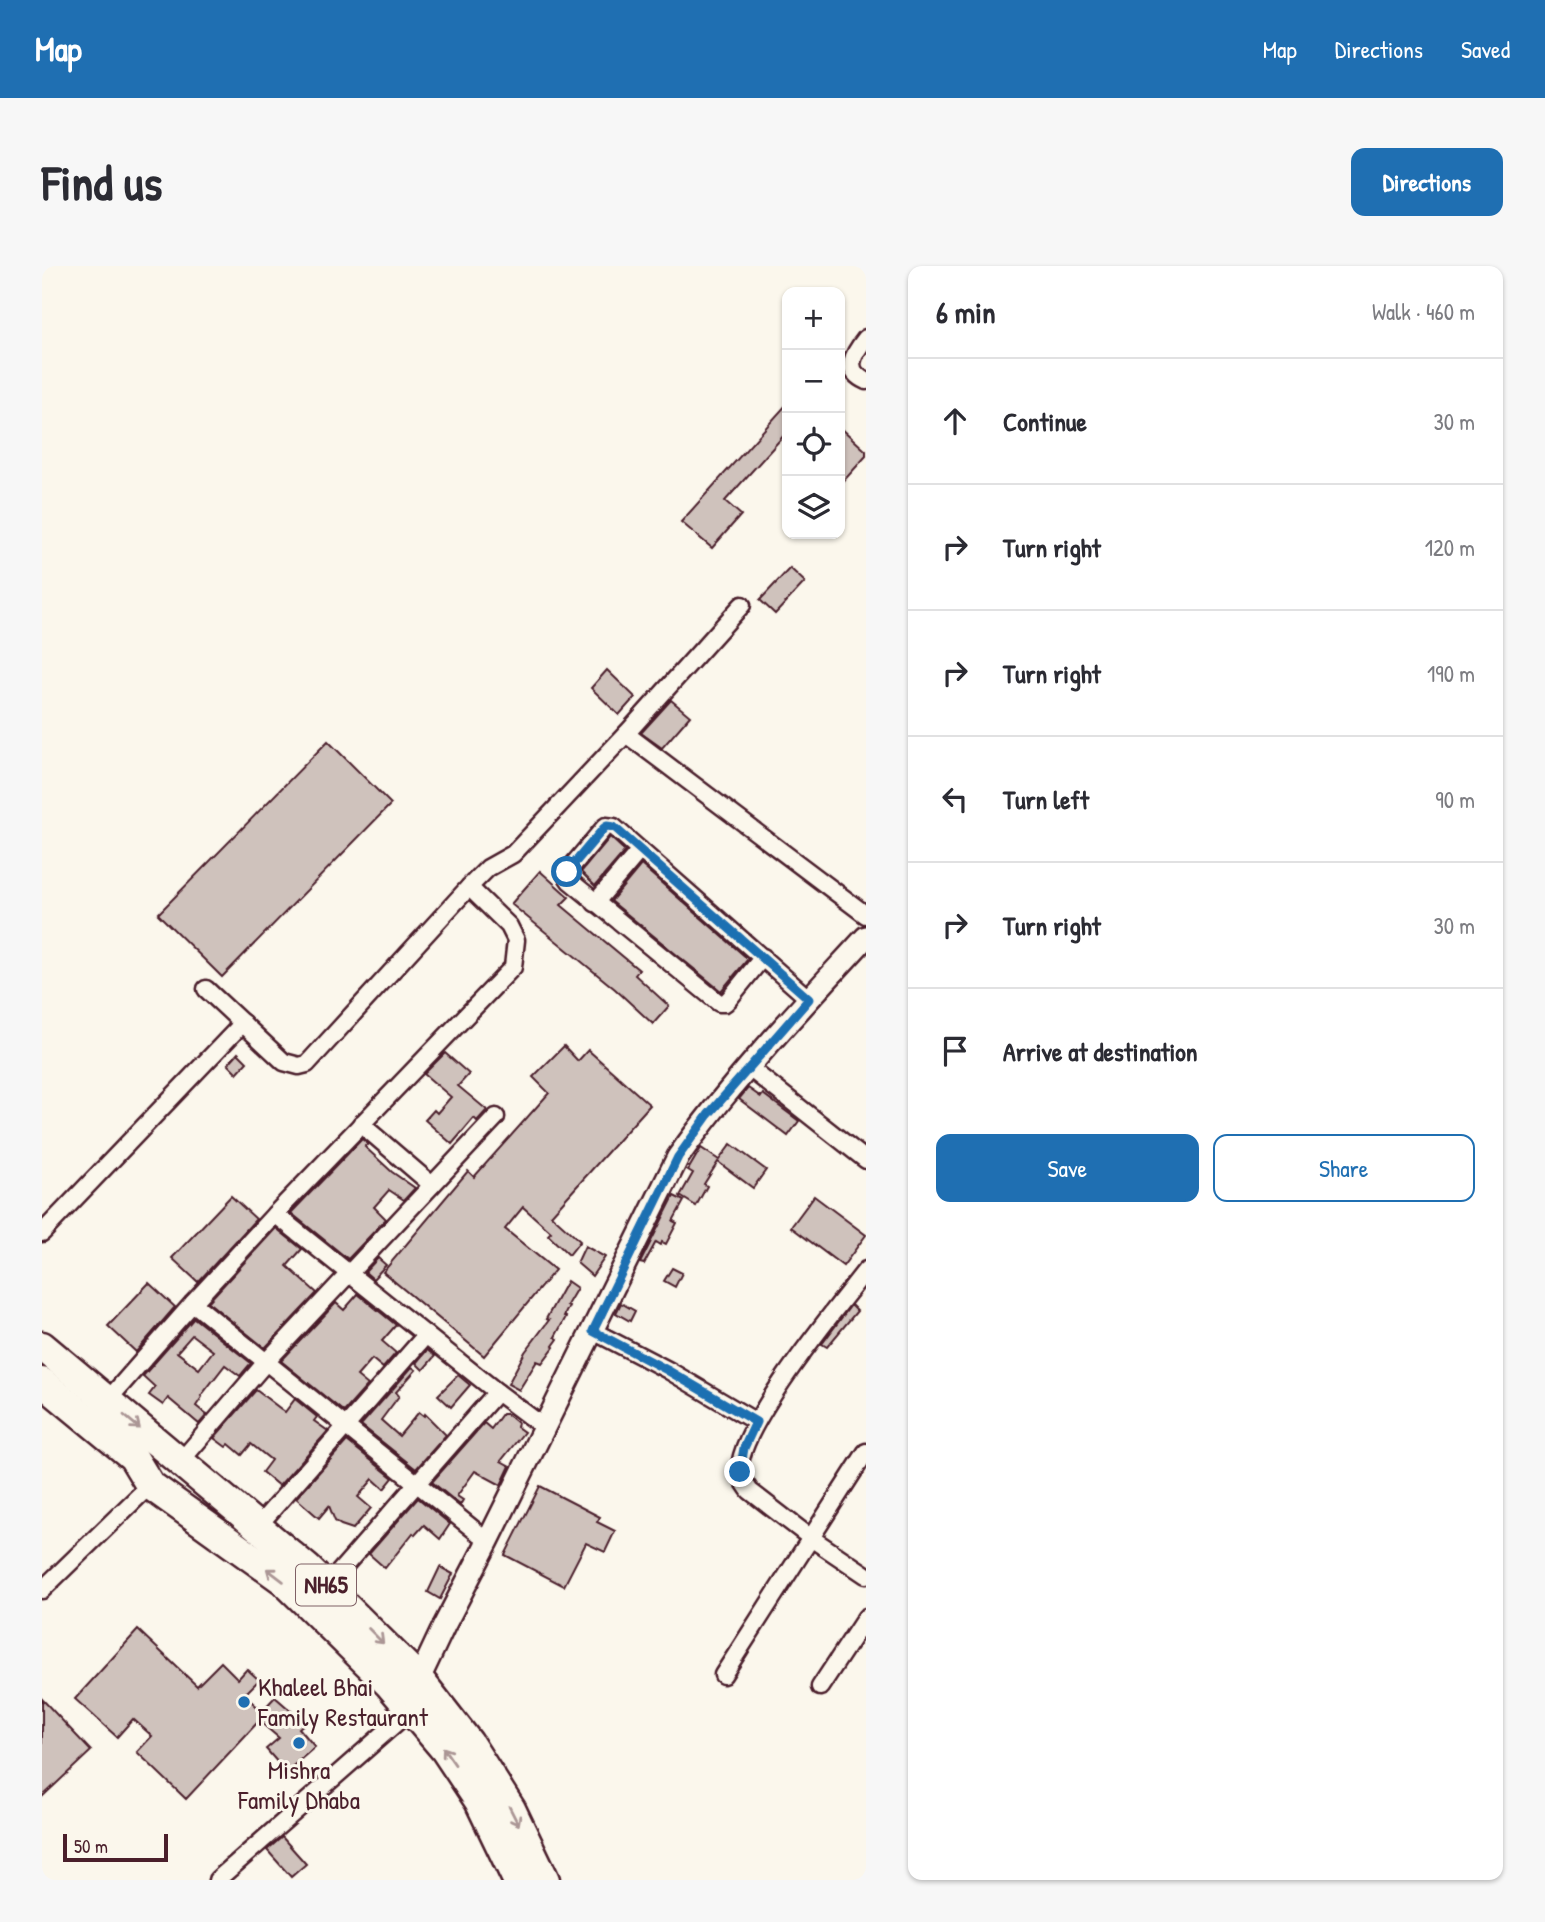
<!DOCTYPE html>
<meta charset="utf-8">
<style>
:root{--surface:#fff;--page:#f7f7f7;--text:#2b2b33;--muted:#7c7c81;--line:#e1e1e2;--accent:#1f6fb2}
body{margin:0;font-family:"Patrick Hand",sans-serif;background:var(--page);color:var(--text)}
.controls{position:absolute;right:21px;top:21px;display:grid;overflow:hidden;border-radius:14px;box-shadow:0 2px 5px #0004}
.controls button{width:63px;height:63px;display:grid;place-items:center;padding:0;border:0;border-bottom:2px solid var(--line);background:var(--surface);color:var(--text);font:35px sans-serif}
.scale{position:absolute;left:21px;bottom:18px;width:105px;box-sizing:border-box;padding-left:7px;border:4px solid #4a1f2b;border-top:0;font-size:19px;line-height:24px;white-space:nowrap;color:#4a1f2b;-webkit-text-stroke:5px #fbf7ec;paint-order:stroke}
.stop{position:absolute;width:21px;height:21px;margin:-16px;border:5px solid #1f6fb2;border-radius:50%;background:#fff}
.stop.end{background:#1f6fb2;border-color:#fff;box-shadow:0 2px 7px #0008}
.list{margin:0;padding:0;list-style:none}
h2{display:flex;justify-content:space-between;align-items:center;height:91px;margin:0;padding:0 28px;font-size:30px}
h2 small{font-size:23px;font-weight:400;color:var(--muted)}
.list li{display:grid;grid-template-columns:46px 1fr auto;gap:21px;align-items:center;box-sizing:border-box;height:126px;padding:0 28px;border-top:2px solid var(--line)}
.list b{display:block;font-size:26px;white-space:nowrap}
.list em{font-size:23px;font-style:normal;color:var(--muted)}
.actions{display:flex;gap:14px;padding:21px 28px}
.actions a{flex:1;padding:16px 0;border:2px solid var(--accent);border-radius:14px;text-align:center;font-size:24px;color:var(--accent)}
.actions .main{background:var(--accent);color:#fff}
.icon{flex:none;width:38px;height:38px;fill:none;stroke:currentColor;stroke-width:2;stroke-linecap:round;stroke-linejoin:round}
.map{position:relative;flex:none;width:824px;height:1614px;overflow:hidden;border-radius:14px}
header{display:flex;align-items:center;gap:42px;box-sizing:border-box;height:98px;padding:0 35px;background:var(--accent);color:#fff}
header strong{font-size:33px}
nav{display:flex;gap:38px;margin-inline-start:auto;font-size:24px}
.intro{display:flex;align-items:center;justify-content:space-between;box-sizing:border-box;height:168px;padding:0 42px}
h1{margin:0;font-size:49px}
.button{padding:18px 32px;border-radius:14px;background:var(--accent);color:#fff;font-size:24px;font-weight:700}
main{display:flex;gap:42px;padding:0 42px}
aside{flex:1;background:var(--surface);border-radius:14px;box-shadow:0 2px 5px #0004}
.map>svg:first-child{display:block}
.building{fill:#cfc2bc;stroke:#4a1f2b;stroke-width:2;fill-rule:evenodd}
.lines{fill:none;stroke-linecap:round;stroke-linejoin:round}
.street-casing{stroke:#4a1f2b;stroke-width:21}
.secondary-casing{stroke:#4a1f2b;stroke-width:26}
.highway-casing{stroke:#4a1f2b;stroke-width:33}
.street{stroke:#fbf7ec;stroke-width:16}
.secondary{stroke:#fbf7ec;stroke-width:21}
.highway{stroke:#fbf7ec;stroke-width:28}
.oneway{stroke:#ab9695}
.route{stroke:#1f6fb2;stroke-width:9}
.poi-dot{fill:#1f6fb2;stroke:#fbf7ec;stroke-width:2.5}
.labels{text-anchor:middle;stroke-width:6;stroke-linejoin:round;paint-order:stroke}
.shield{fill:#fbf7ec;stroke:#7f6065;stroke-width:2}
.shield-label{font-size:24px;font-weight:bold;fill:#4a1f2b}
.poi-label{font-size:26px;fill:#4a1f2b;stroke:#fbf7ec;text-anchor:start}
</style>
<header>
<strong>Map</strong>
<nav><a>Map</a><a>Directions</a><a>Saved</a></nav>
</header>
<div class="intro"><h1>Find us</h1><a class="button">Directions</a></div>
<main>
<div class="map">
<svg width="824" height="1614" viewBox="0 0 824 1614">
<rect width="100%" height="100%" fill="#fbf7ec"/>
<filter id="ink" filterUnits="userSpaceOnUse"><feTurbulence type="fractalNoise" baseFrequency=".0143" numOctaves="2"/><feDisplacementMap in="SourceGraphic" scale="14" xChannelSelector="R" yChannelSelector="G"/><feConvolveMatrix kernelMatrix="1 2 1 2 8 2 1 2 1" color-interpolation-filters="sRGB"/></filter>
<g filter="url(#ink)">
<g class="building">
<polygon points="745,138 745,166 683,235 699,249 670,282 639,256"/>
<polygon points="798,161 824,185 824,190 798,219"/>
<polygon points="748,302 763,316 733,348 718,334"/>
<polygon points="565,404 593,431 577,449 549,422"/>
<polygon points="629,434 648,450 620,482 599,467"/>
<polygon points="286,475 349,538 180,711 116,648"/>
<polygon points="568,571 583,585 553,620 539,606"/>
<polygon points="599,599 706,693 679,725 569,635"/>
<polygon points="498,605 527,631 519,639 597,704 593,709 627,740 611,758 573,723 469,638"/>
<polygon points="522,780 536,795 546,784 608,839 509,949 538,975 527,989 506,969 509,966 481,941 463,963 513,1004 442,1090 341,1006 426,905 432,911 507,827 491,811"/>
<polygon points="196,787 205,796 195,807 186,798"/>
<polygon points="403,787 427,808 416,820 445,844 435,855 432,852 410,878 383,854 392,844 395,847 409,831 382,808"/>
<polygon points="706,822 719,831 721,828 757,855 746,870 697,833"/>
<polygon points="320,873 326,878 323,881 350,906 373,922 362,934 347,924 332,941 344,953 306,993 249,947"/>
<polygon points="689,878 724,904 711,922 676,896 662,918 665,920 654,940 638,930 651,907 646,904 659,882 677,894"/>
<polygon points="189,930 214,953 156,1016 130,992"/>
<polygon points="632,930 642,935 631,955 635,957 624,978 620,976 619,979 614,976 602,998 598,997"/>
<polygon points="772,930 824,969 801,1000 749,961"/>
<polygon points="234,962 260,983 245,1000 275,1027 223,1082 166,1036"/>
<polygon points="543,980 563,991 550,1010 535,997"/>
<polygon points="336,992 344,999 331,1013 323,1006"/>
<polygon points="630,1002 640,1007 633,1021 622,1015"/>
<polygon points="525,1015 535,1022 525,1039 527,1040 522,1050 524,1051 513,1071 516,1073 511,1080 512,1081 500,1097 495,1095 477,1124 466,1118 483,1086 507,1054 504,1053"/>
<polygon points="107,1017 133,1041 94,1086 66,1060"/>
<polygon points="316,1028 354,1059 340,1075 354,1087 341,1102 330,1093 315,1110 326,1119 302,1146 239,1095 294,1037 302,1044"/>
<polygon points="579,1037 593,1045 588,1055 574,1047"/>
<polygon points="809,1039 815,1045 785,1081 780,1078"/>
<path d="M152,1052L209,1097L198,1110L183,1099L159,1130L160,1131L154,1140L165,1149L157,1158L126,1132L121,1139L107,1129L113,1121L101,1110ZM150,1069L171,1085L157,1103L135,1086Z"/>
<polygon points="385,1084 393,1090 381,1104 374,1097"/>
<polygon points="370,1101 374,1104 354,1126 357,1130 339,1154 357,1170 377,1146 382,1150 383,1148 404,1169 374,1203 319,1159"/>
<polygon points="416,1109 428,1119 409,1141 396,1129"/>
<polygon points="214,1124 243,1146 253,1133 275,1151 272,1155 286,1165 237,1220 220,1206 229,1194 209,1178 200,1189 187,1178 184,1181 172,1172"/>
<polygon points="460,1148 465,1148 476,1157 475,1161 482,1166 459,1195 468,1200 459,1219 433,1205 415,1230 421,1234 418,1239 390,1216 442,1157 449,1163"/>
<polygon points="305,1175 351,1212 342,1223 331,1213 316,1231 329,1242 311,1263 299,1259 293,1255 287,1240 277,1252 254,1232"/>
<polygon points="498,1220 558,1251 555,1256 573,1265 563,1286 544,1277 522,1320 463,1289"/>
<polygon points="376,1232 408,1258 398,1273 382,1259 373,1269 371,1267 343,1302 327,1288"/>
<polygon points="398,1301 411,1308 398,1333 386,1326"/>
<polygon points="96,1364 155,1420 179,1396 196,1413 205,1403 217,1414 202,1429 220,1445 233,1431 263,1457 257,1462 273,1481 244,1506 224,1483 237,1472 217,1455 144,1533 95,1486 110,1470 91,1453 75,1471 33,1433"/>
<polygon points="0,1433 49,1485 0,1531"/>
<polygon points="240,1571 264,1598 249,1611 225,1584"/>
</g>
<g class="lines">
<defs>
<g id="street">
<path d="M824,72C812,87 800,104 824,115"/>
<polyline points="584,468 824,649"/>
<polyline points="553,637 598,584"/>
<polyline points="721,691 687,733 683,737 677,737 528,615 524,609 525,606 562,562 564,560 572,561 767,733"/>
<polyline points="164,723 242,796 257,800 265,798 427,621 446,602 471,588 584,468 700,339"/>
<polyline points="706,801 824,894"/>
<polyline points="319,858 390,919"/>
<polyline points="233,948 455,1126 503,1162"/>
<polyline points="0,967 201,757"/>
<path d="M824,1004C796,1040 693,1164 698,1206C699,1213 704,1219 708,1225L769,1272L824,1309"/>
<polyline points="151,1037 446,1275"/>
<polyline points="551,1065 626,1104 714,1156"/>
<polyline points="65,1135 151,1037 233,948 471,701 474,674 467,660 427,621"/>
<polyline points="138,1196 224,1096 454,851"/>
<polyline points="215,1261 384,1069"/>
<polyline points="285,1320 455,1126"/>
<polyline points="0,1324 108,1219"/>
<polyline points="681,1409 824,1186"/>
<polyline points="778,1421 824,1351"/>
<polyline points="175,1614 370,1443"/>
</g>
<path id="secondary" d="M374,1424L377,1413L402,1360L446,1275L636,891C692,812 759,742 824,671"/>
<g id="highway">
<polyline points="0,1080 266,1303 377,1413 427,1477 469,1543 503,1614"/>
<polyline points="0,1116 91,1191 108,1219 241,1314 347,1418 403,1484 437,1535 475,1614"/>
</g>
</defs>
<use href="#street" class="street-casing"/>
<use href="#secondary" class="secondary-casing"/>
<use href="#highway" class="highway-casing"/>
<use href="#street" class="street"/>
<use href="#secondary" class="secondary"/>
<use href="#highway" class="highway"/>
</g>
<defs><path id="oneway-shaft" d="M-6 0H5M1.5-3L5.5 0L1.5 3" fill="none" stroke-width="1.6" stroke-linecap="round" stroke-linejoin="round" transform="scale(1.75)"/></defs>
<g class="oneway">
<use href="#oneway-shaft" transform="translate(90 1156) rotate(40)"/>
<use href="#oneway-shaft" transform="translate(233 1309) rotate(-143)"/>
<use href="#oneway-shaft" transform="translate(334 1370) rotate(45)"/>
<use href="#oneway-shaft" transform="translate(407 1490) rotate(-125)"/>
<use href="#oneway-shaft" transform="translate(472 1550) rotate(63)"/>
</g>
</g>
<g class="lines" filter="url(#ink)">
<polyline class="route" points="525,606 562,562 565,560 572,561 767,733 666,849 636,891 551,1065 625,1104 714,1156 702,1182 698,1206"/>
</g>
<g class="poi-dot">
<circle cx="202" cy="1436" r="7"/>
<circle cx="257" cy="1477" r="7"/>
</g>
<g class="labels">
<rect class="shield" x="254" y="1298.5" width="60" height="41" rx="5"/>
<g class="shield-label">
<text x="284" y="1327">NH65</text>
</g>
<g class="poi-label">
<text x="216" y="1430">Khaleel Bhai<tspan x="216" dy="30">Family Restaurant</tspan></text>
<text x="257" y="1513" text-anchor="middle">Mishra<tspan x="257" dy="30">Family Dhaba</tspan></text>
</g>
</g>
</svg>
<div class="controls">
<button>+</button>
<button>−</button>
<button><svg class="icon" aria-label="locate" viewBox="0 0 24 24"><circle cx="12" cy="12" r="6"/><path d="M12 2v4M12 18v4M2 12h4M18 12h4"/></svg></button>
<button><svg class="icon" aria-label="layers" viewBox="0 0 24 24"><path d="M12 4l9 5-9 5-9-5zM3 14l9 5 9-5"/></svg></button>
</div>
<div class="scale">50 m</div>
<div class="stop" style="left:525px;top:606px"></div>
<div class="stop end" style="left:698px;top:1206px"></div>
</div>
<aside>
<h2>6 min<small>Walk · 460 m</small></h2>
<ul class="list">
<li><svg class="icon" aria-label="ahead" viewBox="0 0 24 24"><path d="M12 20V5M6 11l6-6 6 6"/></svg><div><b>Continue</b></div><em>30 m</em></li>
<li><svg class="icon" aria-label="right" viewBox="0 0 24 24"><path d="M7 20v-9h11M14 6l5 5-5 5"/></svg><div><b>Turn right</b></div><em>120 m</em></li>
<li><svg class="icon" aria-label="right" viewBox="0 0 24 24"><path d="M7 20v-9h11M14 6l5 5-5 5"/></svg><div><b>Turn right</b></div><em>190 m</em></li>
<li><svg class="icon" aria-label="left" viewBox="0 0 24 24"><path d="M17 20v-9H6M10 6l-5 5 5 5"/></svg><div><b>Turn left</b></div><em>90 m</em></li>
<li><svg class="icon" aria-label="right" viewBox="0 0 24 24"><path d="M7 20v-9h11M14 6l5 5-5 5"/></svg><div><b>Turn right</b></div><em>30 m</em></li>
<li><svg class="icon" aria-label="arrive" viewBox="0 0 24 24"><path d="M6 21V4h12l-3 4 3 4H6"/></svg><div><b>Arrive at destination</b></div></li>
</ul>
<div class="actions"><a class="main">Save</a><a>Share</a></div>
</aside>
</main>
